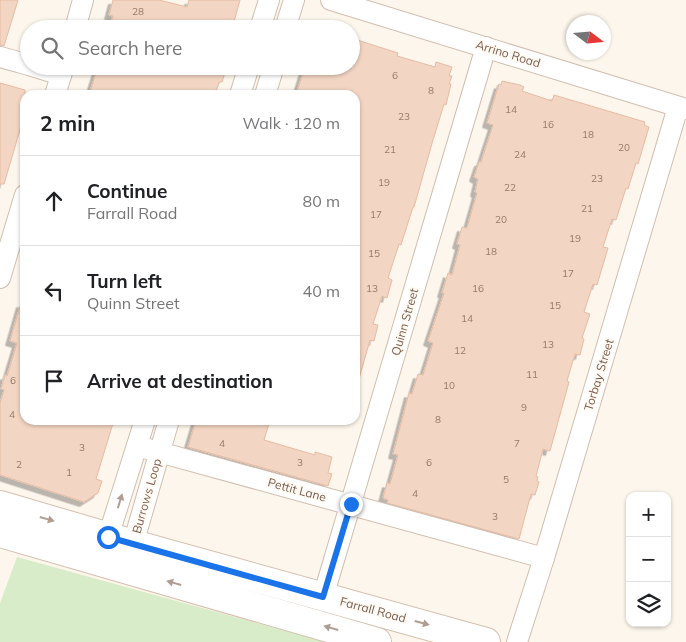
<!DOCTYPE html>
<meta charset="utf-8">
<style>
:root{--surface:#fff;--page:#f2f2f2;--text:#202124;--muted:#757577;--line:#e0e0e0}
body{margin:0;font-family:Mulish,sans-serif;background:var(--page);color:var(--text)}
.controls{position:absolute;right:15px;bottom:15px;display:grid;overflow:hidden;border-radius:10px;box-shadow:0 1px 4px #0004}
.controls button{width:45px;height:45px;display:grid;place-items:center;padding:0;border:0;border-bottom:1px solid var(--line);background:var(--surface);color:var(--text);font:25px sans-serif}
.compass{position:absolute;left:566px;top:15px;width:45px;height:45px;border-radius:50%;background:var(--surface);box-shadow:0 1px 4px #0004;rotate:106deg}
.stop{position:absolute;width:15px;height:15px;margin:-11px;border:4px solid #1a73e8;border-radius:50%;background:#fff}
.stop.end{background:#1a73e8;border-color:#fff;box-shadow:0 1px 5px #0008}
.list{margin:0;padding:0;list-style:none}
h2{display:flex;justify-content:space-between;align-items:center;height:65px;margin:0;padding:0 20px;font-size:21px}
h2 small{font-size:16px;font-weight:400;color:var(--muted)}
.list li{display:grid;grid-template-columns:32px 1fr auto;gap:15px;align-items:center;box-sizing:border-box;height:90px;padding:0 20px;border-top:1px solid var(--line)}
.list b{display:block;font-size:19px;white-space:nowrap}
.list p{margin:0;font-size:16px;white-space:nowrap;color:var(--muted)}
.list em{font-size:16px;font-style:normal;color:var(--muted)}
.icon{flex:none;width:28px;height:28px;fill:none;stroke:currentColor;stroke-width:2;stroke-linecap:round;stroke-linejoin:round}
.map{position:relative;flex:none;width:686px;height:642px;overflow:hidden}
.search{position:absolute;background:var(--surface);box-shadow:0 1px 4px #0004;left:20px;top:20px;width:340px;height:55px;display:flex;align-items:center;gap:12px;box-sizing:border-box;padding:0 18px;border-radius:28px;color:var(--muted);font-size:19px}
.panel{position:absolute;background:var(--surface);box-shadow:0 1px 4px #0004;left:20px;top:90px;width:340px;height:335px;border-radius:15px}
.map>svg:first-child{display:block}
.green{fill:#d8ecc9}
.building{fill:#f3d5c3;stroke:#e6bba3;filter:url(#shadow)}
.lines{fill:none;stroke-linecap:round;stroke-linejoin:round}
.street-casing{stroke:#d1beb0;stroke-width:22}
.secondary-casing{stroke:#d6c0b0;stroke-width:30}
.street{stroke:#fff;stroke-width:20}
.secondary{stroke:#fff;stroke-width:28}
.oneway{fill:#af9d94}
.route{stroke:#1a73e8;stroke-width:6}
.labels{text-anchor:middle;stroke-width:4;stroke-linejoin:round;paint-order:stroke}
.number-label{font-size:10px;fill:#987a6a}
.street-label{font-size:12px;fill:#7a5c4d;stroke:#fffaf3}
</style>
<div class="map">
<svg width="686" height="642" viewBox="0 0 686 642">
<defs>
<filter id="shadow"><feDropShadow dx="-4.5" dy="4.5" stdDeviation="0" flood-color="#0004"/></filter>
</defs>
<rect width="100%" height="100%" fill="#fdf6ec"/>
<polygon class="green" points="17,557 326,642 0,642 0,603"/>
<g class="building">
<polygon points="0,0 18,0 4,46 0,45"/>
<polygon points="113,0 159,0 187,7 189,0 240,0 232,29 109,29 113,16 109,15"/>
<polygon points="351,38 398,53 397,56 435,67 436,62 452,67 449,76 452,76 449,84 451,84 446,105 444,104 433,140 414,207 413,207 401,245 399,244 388,278 392,280 387,298 382,296 373,324 378,325 374,341 370,340 359,379 355,379 355,95 296,95 305,66 351,66"/>
<polygon points="98,66 227,66 222,82 219,82 215,95 89,95"/>
<polygon points="502,81 520,85 524,87 522,91 552,101 554,95 645,122 644,125 649,127 638,164 636,163 628,189 626,188 616,220 612,219 603,247 608,248 602,268 597,285 593,284 584,312 590,314 582,338 584,339 580,355 575,354 567,381 569,382 550,451 543,449 536,476 538,477 537,481 539,482 535,495 531,494 519,539 387,503 388,500 383,498 387,483 390,484 398,455 393,454 409,393 412,394 418,374 423,375 433,343 428,341 444,293 442,293 448,273 452,275 460,245 457,244 462,227 467,228 477,193 475,192 478,179 474,177 479,162 481,162 493,125 487,123 499,84 501,85"/>
<polygon points="0,83 25,90 25,113 4,184 0,184"/>
<polygon points="21,303 25,304 25,420 114,420 96,479 102,481 98,493 84,502 0,475 0,403 4,390 1,389 5,375 7,376 17,343 10,341"/>
<polygon points="196,420 270,420 264,440 315,455 315,452 332,457 328,473 332,474 328,486 188,447"/>
</g>
<g class="lines">
<defs>
<g id="street">
<polyline points="331,0 686,109"/>
<polyline points="75,29 83,0"/>
<polyline points="260,29 269,0"/>
<polyline points="285,29 294,0"/>
<polyline points="0,57 29,65"/>
<polyline points="32,66 61,75"/>
<polyline points="55,95 64,66"/>
<polyline points="240,95 249,66"/>
<polyline points="265,95 274,66"/>
<polyline points="0,278 25,195"/>
<polyline points="137,446 544,558"/>
<polyline points="109,550 108,537 145,420"/>
<polyline points="125,555 133,544 169,420"/>
<polyline points="323,597 486,47"/>
<polyline points="517,642 544,558 678,107"/>
</g>
<g id="secondary">
<polyline points="0,505 133,544 486,642"/>
<polyline points="0,533 377,642"/>
</g>
</defs>
<use href="#street" class="street-casing"/>
<use href="#secondary" class="secondary-casing"/>
<use href="#street" class="street"/>
<use href="#secondary" class="secondary"/>
</g>
<defs><path id="oneway-solid" d="M-6-.8H1V-3.2L6.5 0L1 3.2V.8H-6Z" transform="scale(1.25)"/></defs>
<g class="oneway">
<use href="#oneway-solid" transform="translate(120 501) rotate(-73)"/>
<use href="#oneway-solid" transform="translate(47 519) rotate(16)"/>
<use href="#oneway-solid" transform="translate(174 583) rotate(-164)"/>
<use href="#oneway-solid" transform="translate(422 623) rotate(15)"/>
<use href="#oneway-solid" transform="translate(331 628) rotate(-164)"/>
</g>
<g class="lines">
<polyline class="route" points="108,537 323,597 351,504"/>
</g>
<g class="labels">
<g class="number-label">
<text x="138" y="15">28</text>
<text x="395" y="79">6</text>
<text x="431" y="94">8</text>
<text x="511" y="113">14</text>
<text x="404" y="120">23</text>
<text x="548" y="128">16</text>
<text x="588" y="138">18</text>
<text x="624" y="151">20</text>
<text x="390" y="153">21</text>
<text x="520" y="158">24</text>
<text x="597" y="182">23</text>
<text x="384" y="186">19</text>
<text x="510" y="191">22</text>
<text x="587" y="212">21</text>
<text x="376" y="218">17</text>
<text x="501" y="223">20</text>
<text x="575" y="242">19</text>
<text x="491" y="255">18</text>
<text x="374" y="257">15</text>
<text x="568" y="277">17</text>
<text x="372" y="292">13</text>
<text x="478" y="292">16</text>
<text x="555" y="309">15</text>
<text x="467" y="322">14</text>
<text x="548" y="348">13</text>
<text x="460" y="354">12</text>
<text x="532" y="378">11</text>
<text x="13" y="384">6</text>
<text x="449" y="389">10</text>
<text x="524" y="411">9</text>
<text x="12" y="418">4</text>
<text x="438" y="423">8</text>
<text x="222" y="447">4</text>
<text x="517" y="447">7</text>
<text x="82" y="451">3</text>
<text x="300" y="466">3</text>
<text x="429" y="466">6</text>
<text x="19" y="468">2</text>
<text x="69" y="476">1</text>
<text x="506" y="483">5</text>
<text x="415" y="497">4</text>
<text x="495" y="520">3</text>
</g>
<g class="street-label">
<text transform="translate(508 54) rotate(17)" y="4">Arrino Road</text>
<text transform="translate(405 322) rotate(-74)" y="4">Quinn Street</text>
<text transform="translate(599 375) rotate(-73)" y="4">Torbay Street</text>
<text transform="translate(297 490) rotate(15)" y="4">Pettit Lane</text>
<text transform="translate(147 496) rotate(-74)" y="4">Burrows Loop</text>
<text transform="translate(373 610) rotate(15)" y="4">Farrall Road</text>
</g>
</g>
</svg>
<div class="controls">
<button>+</button>
<button>−</button>
<button><svg class="icon" aria-label="layers" viewBox="0 0 24 24"><path d="M12 4l9 5-9 5-9-5zM3 14l9 5 9-5"/></svg></button>
</div>
<svg class="compass" viewBox="-18 -18 36 36"><path d="M0-13l5 13h-10z" fill="#e53935"/><path d="M0 13l5-13h-10z" fill="#757577"/></svg>
<div class="stop" style="left:108px;top:537px"></div>
<div class="stop end" style="left:351px;top:504px"></div>
<div class="search"><svg class="icon" aria-label="search" viewBox="0 0 24 24"><circle cx="10" cy="10" r="6"/><path d="M15 15l6 6"/></svg>Search here</div>
<section class="panel">
<h2>2 min<small>Walk · 120 m</small></h2>
<ul class="list">
<li><svg class="icon" aria-label="ahead" viewBox="0 0 24 24"><path d="M12 20V5M6 11l6-6 6 6"/></svg><div><b>Continue</b><p>Farrall Road</p></div><em>80 m</em></li>
<li><svg class="icon" aria-label="left" viewBox="0 0 24 24"><path d="M17 20v-9H6M10 6l-5 5 5 5"/></svg><div><b>Turn left</b><p>Quinn Street</p></div><em>40 m</em></li>
<li><svg class="icon" aria-label="arrive" viewBox="0 0 24 24"><path d="M6 21V4h12l-3 4 3 4H6"/></svg><div><b>Arrive at destination</b></div></li>
</ul>
</section>
</div>
